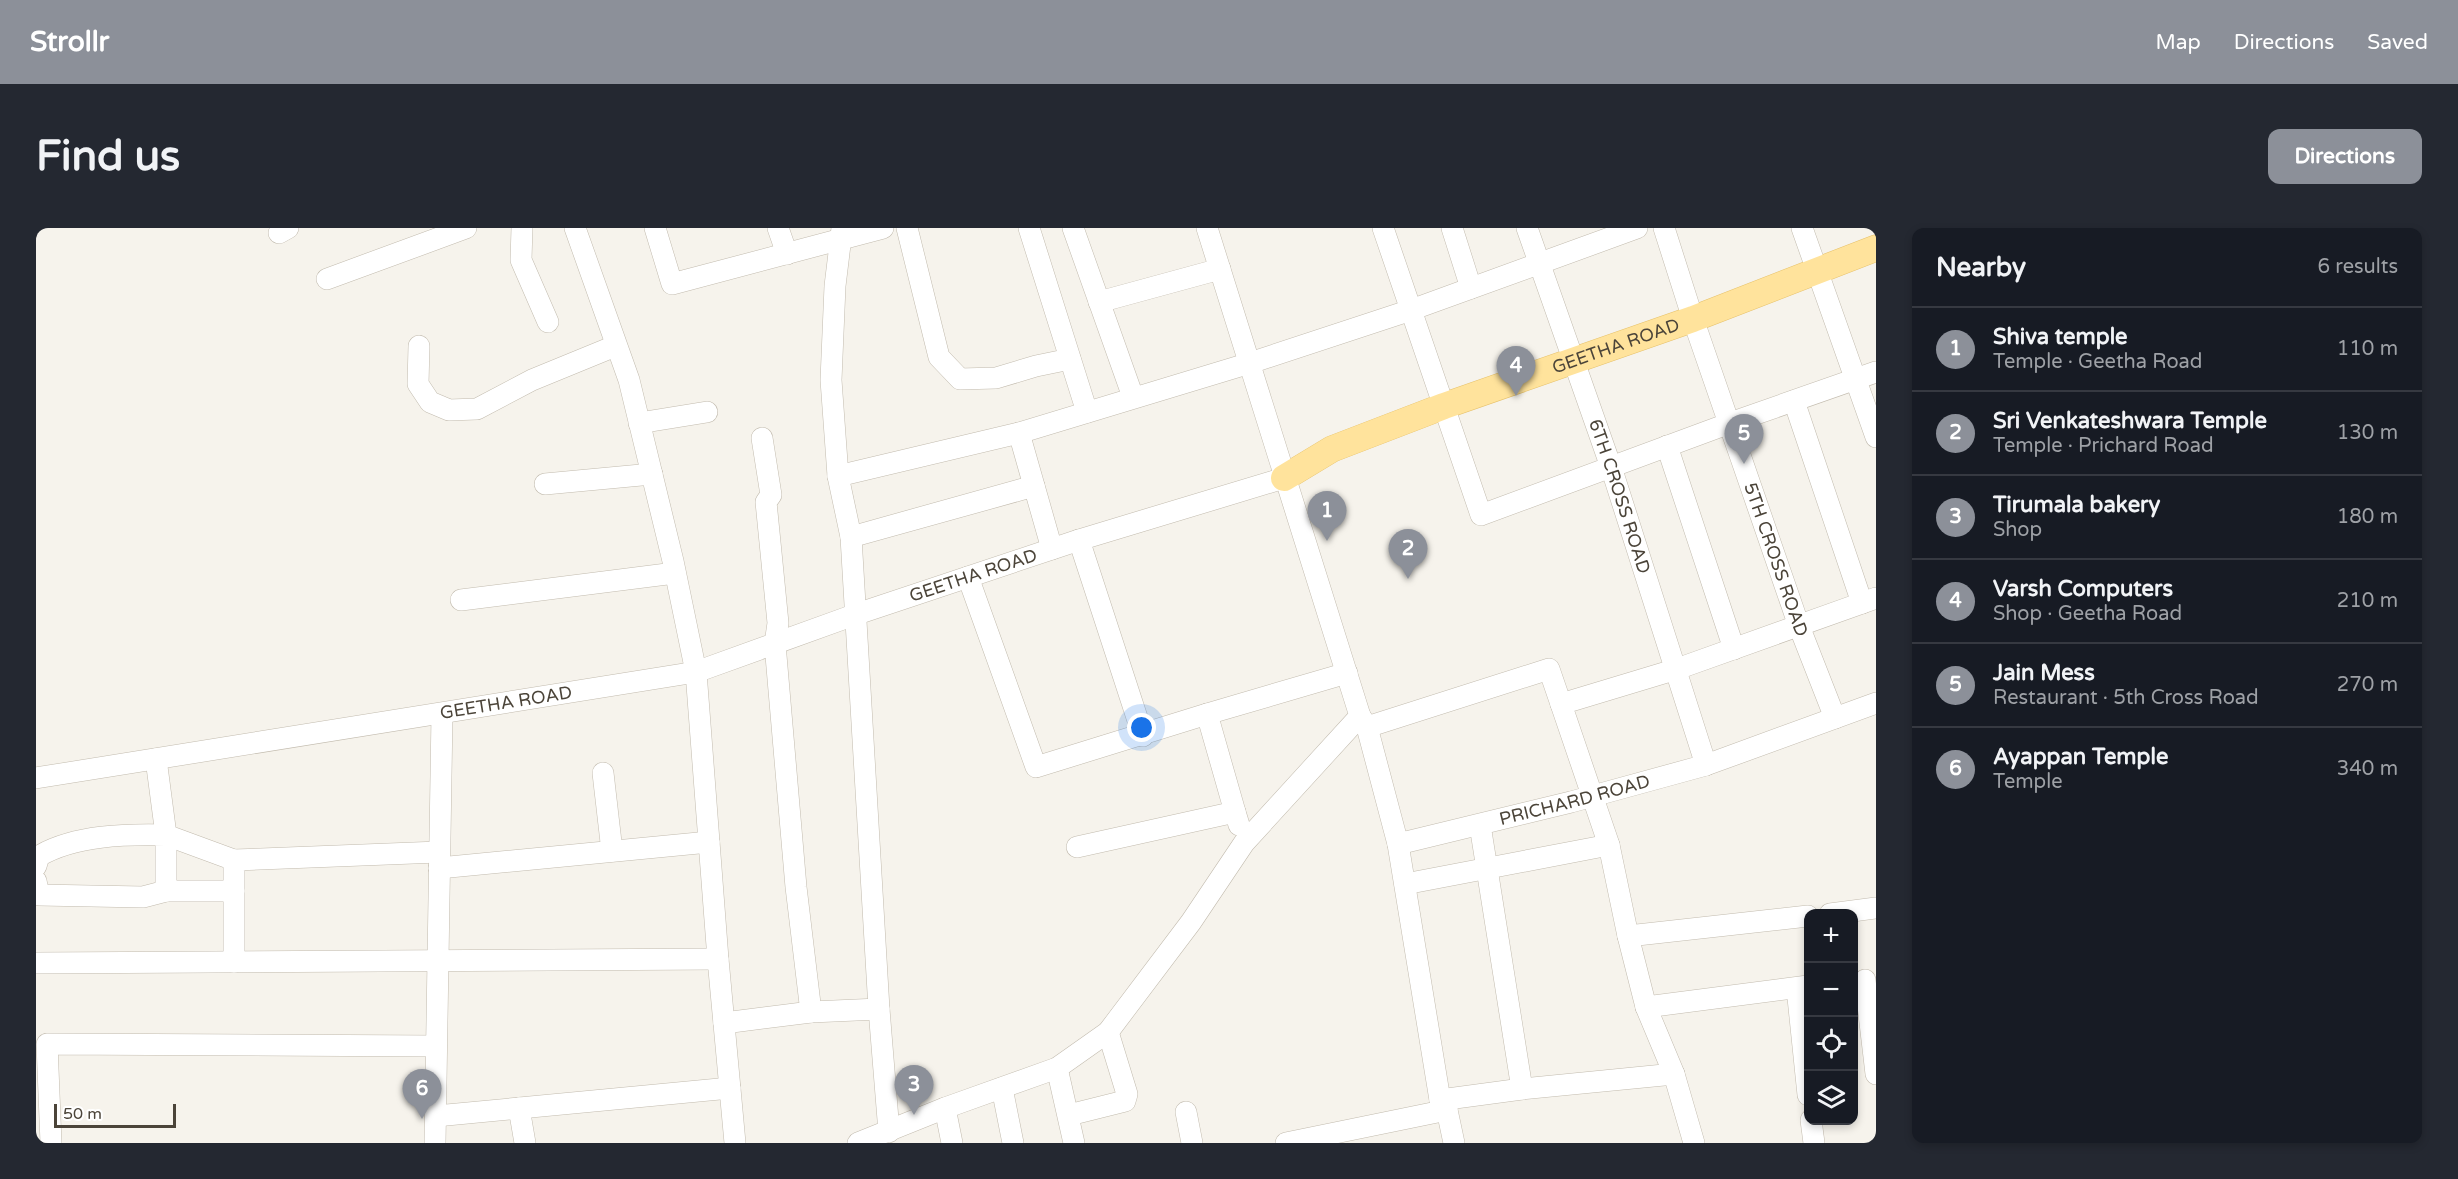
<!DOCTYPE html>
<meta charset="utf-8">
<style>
:root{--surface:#171b24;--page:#242831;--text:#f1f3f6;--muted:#9ea1a6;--line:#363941;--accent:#8c9099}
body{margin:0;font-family:"Varela Round",sans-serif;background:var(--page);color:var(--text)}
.controls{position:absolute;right:18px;bottom:18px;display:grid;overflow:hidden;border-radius:12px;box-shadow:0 3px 9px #0003}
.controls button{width:54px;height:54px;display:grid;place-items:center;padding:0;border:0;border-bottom:2px solid var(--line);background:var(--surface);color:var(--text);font:30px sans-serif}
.scale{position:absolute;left:18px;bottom:15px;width:122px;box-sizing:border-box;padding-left:6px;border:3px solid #4b4439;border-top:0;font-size:16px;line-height:21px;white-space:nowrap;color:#4b4439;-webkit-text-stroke:4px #fff;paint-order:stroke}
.you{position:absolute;left:1106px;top:500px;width:21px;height:21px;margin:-15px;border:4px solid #fff;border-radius:50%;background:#1a73e8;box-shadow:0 0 0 9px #1a73e833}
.badge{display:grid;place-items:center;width:39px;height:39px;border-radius:50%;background:var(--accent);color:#fff;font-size:20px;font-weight:700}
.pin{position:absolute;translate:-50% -50px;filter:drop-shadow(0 2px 3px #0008)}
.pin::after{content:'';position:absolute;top:32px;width:21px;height:18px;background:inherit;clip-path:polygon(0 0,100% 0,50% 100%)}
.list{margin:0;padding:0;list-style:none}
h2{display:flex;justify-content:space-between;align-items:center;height:78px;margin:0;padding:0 24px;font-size:26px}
h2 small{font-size:20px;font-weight:400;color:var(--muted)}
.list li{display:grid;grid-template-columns:39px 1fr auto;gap:18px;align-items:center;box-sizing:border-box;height:84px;padding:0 24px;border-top:2px solid var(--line)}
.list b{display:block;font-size:22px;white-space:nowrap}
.list p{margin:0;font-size:20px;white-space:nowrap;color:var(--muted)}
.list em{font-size:20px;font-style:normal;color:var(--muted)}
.icon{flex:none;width:33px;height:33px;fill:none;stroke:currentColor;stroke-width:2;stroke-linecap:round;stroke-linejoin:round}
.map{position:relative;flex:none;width:1840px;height:915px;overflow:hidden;border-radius:12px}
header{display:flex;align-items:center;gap:36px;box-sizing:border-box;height:84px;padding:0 30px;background:var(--accent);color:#fff}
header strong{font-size:28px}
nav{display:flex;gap:33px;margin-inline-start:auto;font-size:21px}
.intro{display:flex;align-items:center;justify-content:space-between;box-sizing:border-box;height:144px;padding:0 36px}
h1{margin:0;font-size:42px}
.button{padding:15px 27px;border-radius:12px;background:var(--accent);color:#fff;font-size:21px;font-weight:700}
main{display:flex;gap:36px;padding:0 36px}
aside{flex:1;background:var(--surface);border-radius:12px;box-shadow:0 3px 9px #0003}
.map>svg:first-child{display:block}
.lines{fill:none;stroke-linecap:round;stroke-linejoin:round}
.minor-casing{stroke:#c2bbae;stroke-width:22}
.major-casing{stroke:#e6c16a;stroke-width:27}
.minor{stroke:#fff;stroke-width:21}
.major{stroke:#ffe39c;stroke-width:26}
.labels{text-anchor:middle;stroke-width:4.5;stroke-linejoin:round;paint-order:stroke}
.street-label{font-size:18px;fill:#4b4439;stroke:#fff}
</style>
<header>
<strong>Strollr</strong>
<nav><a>Map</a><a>Directions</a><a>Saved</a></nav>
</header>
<div class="intro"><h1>Find us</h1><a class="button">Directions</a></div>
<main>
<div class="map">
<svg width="1840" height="915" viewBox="0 0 1840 915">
<rect width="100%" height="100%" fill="#f6f3ec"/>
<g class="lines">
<defs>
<g id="minor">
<polyline points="486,0 485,32 512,94"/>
<polyline points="539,0 593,152 637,333 660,444 682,731 699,915"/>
<polyline points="619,0 636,56 847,0"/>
<polyline points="742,0 751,26"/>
<polyline points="806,0 799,58 795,152 802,248 815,309 843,781 853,904"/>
<polyline points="871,0 903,129 924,151 960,150 1000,138 1034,131"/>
<polyline points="993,0 1051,184"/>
<polyline points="1037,0 1097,169"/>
<polyline points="1347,0 1445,287 1694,195 1840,144"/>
<polyline points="1416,0 1435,60"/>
<path id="s1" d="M1491,0L1575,239L1670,537"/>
<path id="s2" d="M1628,0L1657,91L1763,398L1799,490"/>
<polyline points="1766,0 1840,209"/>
<polyline points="243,5 252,0"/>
<polyline points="291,51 430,0"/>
<polyline points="1063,74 1184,41"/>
<polyline points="383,118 382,156 394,174 413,182 441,181 496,152 579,118"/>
<polyline points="1758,173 1826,375"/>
<polyline points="603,195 671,184"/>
<polyline points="983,205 1016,321"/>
<polyline points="726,210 735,267 730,274 742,395 739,416 760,659 775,784"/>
<polyline points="1631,218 1698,421"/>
<polyline points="802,248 983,205 1214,135 1375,82 1601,0"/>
<polyline points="509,256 616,246"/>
<polyline points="815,309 998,258"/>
<polyline points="1043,312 1107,508"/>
<polyline points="932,349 1000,539 1171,486"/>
<polyline points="425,372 639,345"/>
<path id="s3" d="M1324,488L1331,499L1362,616L1535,574L1670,537L1840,475"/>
<polyline points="1331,499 1513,441 1525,476"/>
<polyline points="120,531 130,607 198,632"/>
<polyline points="567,545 576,623"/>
<path id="s4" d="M0,550L660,444L818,387L1043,312L1248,250"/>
<polyline points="1199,584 1171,486 1311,445"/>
<polyline points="1444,597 1486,861"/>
<polyline points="1362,616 1404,872 1411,882 1418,915"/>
<polyline points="1041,619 1199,584 1203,597"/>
<path d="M0,638L3,628C39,607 90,606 130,607V663H198"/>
<polyline points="403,640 673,614"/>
<polyline points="0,653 3,667 107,669 130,663"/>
<polyline points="1369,656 1573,617"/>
<polyline points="1794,686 1840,680"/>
<polyline points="1592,708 1772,688"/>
<polyline points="198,734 198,632 403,624"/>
<polyline points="0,735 682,731"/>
<polyline points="1829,752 1840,846"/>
<polyline points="1761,760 1772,867"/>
<polyline points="1610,779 1772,758"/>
<polyline points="688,795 775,784 843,781"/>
<polyline points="1021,840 1038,915"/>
<polyline points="966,860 977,915"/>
<polyline points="1404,872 1486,861 1638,846"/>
<polyline points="483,880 489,915"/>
<polyline points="909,880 916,915"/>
<polyline points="1150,884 1156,915"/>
<polyline points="1033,887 1089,873 1091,866 1072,804"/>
<polyline points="400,888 694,860"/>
<polyline points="1775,892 1778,915"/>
<polyline points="15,915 11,816 400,818"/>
<polyline points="399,915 406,487"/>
<polyline points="822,915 909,880 1021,840 1072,804 1155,694 1208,615 1324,488 1171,0"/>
<polyline points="1250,915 1411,882"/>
<polyline points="1658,915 1638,846 1610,779 1592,708 1573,617 1525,476 1641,441 1840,370"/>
</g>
<g id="major">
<path id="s5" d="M1248,250L1296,221L1408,178L1657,91L1840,20"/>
</g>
</defs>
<use href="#minor" class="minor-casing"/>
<use href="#major" class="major-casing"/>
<use href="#minor" class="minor"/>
<use href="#major" class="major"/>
</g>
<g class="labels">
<g class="street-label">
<text dy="6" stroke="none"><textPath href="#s5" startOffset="358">GEETHA ROAD</textPath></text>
<text dy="6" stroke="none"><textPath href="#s1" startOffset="284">6TH CROSS ROAD</textPath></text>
<text dy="6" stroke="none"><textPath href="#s2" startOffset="350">5TH CROSS ROAD</textPath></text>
<text dy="6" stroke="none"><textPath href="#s4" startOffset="962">GEETHA ROAD</textPath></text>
<text dy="6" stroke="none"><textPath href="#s4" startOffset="476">GEETHA ROAD</textPath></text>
<text dy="6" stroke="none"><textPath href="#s3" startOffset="316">PRICHARD ROAD</textPath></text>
</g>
</g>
</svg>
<div class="controls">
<button>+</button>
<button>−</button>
<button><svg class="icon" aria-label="locate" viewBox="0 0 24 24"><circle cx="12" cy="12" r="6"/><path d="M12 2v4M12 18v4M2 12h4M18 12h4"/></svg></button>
<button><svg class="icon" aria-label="layers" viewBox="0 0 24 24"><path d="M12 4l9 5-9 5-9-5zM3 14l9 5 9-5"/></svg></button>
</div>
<div class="scale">50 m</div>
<div class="you"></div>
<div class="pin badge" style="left:1291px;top:313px">1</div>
<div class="pin badge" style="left:1372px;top:351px">2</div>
<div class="pin badge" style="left:878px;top:887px">3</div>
<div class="pin badge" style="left:1480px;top:168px">4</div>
<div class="pin badge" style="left:1708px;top:236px">5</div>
<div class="pin badge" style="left:386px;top:891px">6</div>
</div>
<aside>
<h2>Nearby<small>6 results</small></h2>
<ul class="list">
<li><span class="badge">1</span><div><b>Shiva temple</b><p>Temple · Geetha Road</p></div><em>110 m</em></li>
<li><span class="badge">2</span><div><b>Sri Venkateshwara Temple</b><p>Temple · Prichard Road</p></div><em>130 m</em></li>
<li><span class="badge">3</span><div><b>Tirumala bakery</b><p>Shop</p></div><em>180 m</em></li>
<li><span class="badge">4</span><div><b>Varsh Computers</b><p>Shop · Geetha Road</p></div><em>210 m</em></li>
<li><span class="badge">5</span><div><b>Jain Mess</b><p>Restaurant · 5th Cross Road</p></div><em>270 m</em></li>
<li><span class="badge">6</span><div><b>Ayappan Temple</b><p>Temple</p></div><em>340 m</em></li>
</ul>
</aside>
</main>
